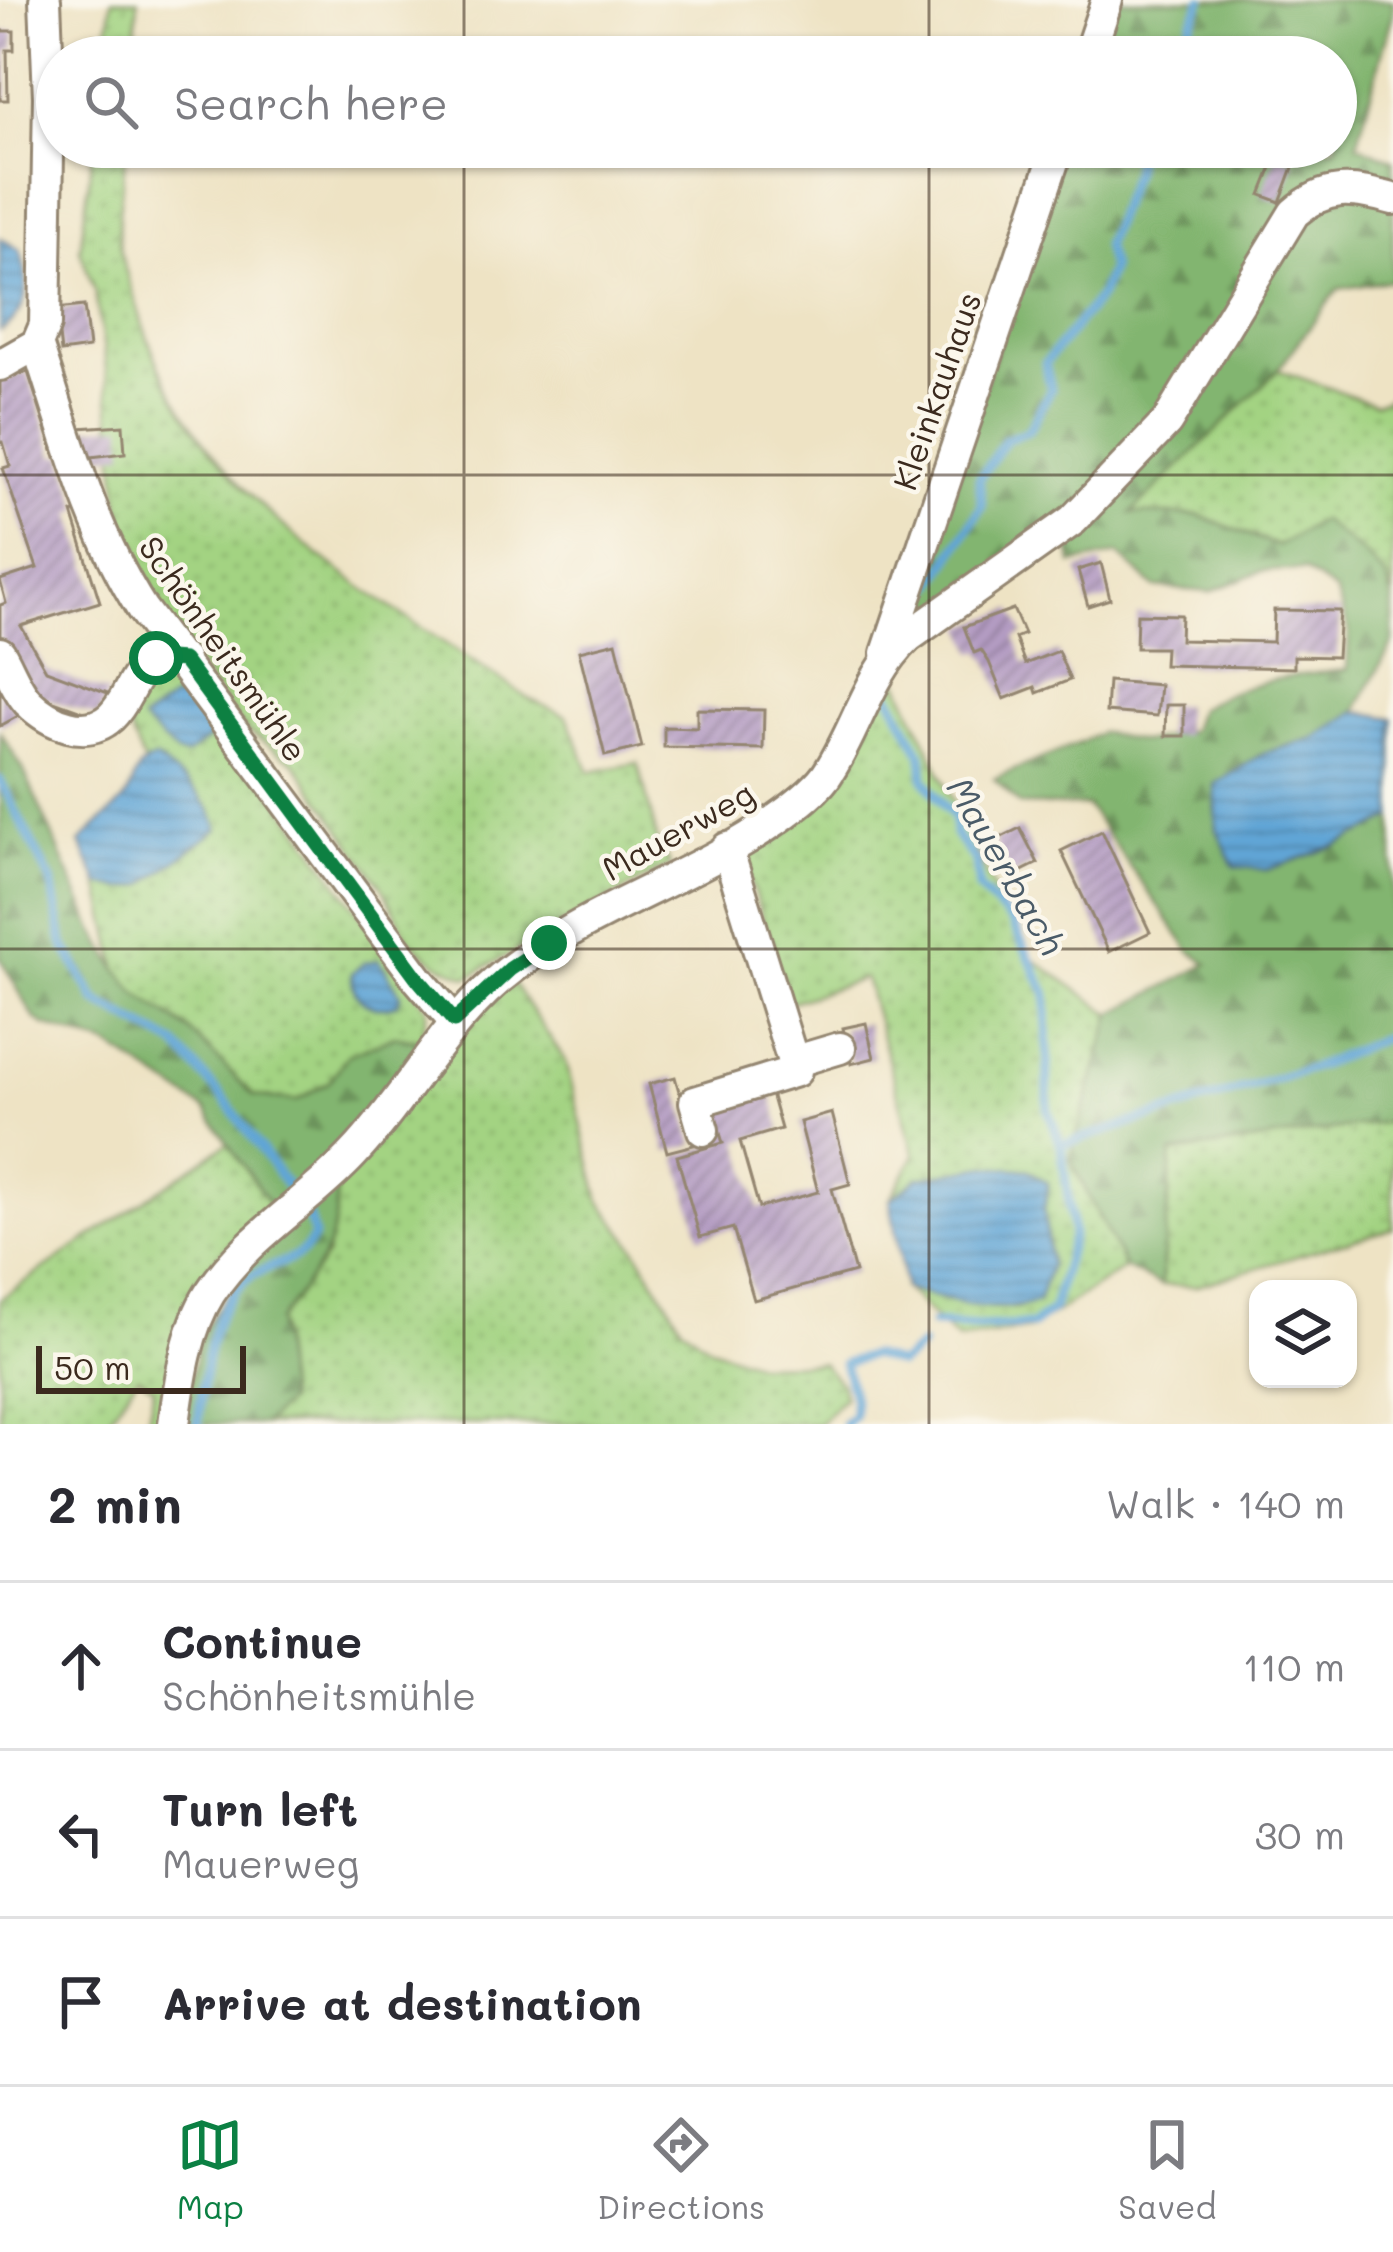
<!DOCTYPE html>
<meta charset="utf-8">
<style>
:root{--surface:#fff;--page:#f2f2f3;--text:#2b2b33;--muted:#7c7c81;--line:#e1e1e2;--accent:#0b8043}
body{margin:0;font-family:Mali,sans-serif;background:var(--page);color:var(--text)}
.controls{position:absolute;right:36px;bottom:36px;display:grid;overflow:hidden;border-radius:24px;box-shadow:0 3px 9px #0004}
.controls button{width:108px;height:108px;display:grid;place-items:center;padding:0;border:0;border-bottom:3px solid var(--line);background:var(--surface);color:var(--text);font:60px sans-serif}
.scale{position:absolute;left:36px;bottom:30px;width:210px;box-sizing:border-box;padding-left:12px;border:6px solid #3b2a1e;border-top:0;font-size:33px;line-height:42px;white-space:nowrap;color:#3b2a1e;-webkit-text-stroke:9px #fbf7ec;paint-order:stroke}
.stop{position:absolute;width:36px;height:36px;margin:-27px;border:9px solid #0b8043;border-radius:50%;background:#fff}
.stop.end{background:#0b8043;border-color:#fff;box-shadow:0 3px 12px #0008}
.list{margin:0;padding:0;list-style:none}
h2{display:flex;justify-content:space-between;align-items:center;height:156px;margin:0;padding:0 48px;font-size:51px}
h2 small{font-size:39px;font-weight:400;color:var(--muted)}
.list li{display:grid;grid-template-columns:78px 1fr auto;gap:36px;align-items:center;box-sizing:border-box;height:168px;padding:0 48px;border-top:3px solid var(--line)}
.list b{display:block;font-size:45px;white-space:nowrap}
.list p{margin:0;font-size:39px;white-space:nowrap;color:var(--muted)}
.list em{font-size:39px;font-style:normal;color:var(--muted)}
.icon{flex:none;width:66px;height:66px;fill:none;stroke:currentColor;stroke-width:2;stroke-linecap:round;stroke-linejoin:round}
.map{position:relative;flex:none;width:1393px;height:1424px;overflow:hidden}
.search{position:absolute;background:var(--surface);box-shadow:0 3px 9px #0004;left:36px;right:36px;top:36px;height:132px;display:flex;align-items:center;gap:30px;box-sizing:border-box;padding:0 42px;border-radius:66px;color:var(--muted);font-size:45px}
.sheet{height:660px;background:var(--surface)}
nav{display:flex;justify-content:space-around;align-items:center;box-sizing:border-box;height:168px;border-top:3px solid var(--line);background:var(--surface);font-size:33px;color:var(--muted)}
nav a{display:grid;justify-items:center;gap:6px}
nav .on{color:var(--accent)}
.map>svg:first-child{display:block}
.grass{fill:url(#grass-dots);stroke:#6f7e50;stroke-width:3}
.forest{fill:url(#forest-firs);stroke:#5e7047;stroke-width:3}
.water{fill:url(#water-rules);stroke:#4e687a;stroke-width:3}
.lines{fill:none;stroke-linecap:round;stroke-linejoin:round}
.stream{stroke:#61a5d6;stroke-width:9}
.building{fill:url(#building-hatch)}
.minor-casing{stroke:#948671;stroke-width:36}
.minor{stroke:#fff;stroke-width:30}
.route{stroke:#0b8043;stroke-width:15}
.grid{fill:none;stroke:#3b2a1e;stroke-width:3;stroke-opacity:0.55}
.labels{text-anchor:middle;stroke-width:9;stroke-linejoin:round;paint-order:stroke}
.street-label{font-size:33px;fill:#3b2a1e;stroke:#fbf7ec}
.water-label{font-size:36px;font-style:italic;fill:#4a5b68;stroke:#fbf7ec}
</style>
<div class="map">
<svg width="1393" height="1424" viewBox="0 0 1393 1424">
<defs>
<pattern id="grass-dots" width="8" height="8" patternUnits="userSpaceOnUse" patternTransform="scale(3)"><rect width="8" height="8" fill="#a3d382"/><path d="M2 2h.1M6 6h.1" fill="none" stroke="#8db570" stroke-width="1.8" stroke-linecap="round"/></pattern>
<pattern id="forest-firs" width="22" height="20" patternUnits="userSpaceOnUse" patternTransform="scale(3)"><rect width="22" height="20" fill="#82b570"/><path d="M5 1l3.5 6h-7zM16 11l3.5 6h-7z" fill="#6c935b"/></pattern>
<pattern id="water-rules" width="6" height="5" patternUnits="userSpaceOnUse" patternTransform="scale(3)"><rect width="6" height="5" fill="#61a5d6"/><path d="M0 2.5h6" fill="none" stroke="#5187ad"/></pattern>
<pattern id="building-hatch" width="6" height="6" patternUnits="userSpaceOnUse" patternTransform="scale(3)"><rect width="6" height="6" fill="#b39bc2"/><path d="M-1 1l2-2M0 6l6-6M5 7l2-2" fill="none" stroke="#937f9d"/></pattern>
</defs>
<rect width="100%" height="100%" fill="#fbf7ec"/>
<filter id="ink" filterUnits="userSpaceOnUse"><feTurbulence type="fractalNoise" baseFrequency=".00833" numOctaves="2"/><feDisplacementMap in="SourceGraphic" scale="24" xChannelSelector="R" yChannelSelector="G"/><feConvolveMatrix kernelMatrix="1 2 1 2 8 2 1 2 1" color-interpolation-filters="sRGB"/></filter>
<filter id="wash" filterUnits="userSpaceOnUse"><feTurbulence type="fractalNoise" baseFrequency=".004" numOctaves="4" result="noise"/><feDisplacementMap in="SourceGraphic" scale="48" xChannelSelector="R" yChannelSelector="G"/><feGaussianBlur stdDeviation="2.7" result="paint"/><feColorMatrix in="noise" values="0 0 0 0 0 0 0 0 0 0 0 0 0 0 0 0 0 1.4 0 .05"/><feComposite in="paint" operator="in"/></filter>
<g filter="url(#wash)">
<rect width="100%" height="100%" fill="#eee3c4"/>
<g class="grass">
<polygon points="112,0 138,0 134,57 104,57"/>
<path d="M93,147H126C124,177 117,209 119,238C120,261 132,287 138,309C194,503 374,593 529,699L567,716L590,772L638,763L658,842L670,865L468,977L436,963L409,940L384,890L295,763L244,729L141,586L123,539L104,350L95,293L80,250Z"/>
<polygon points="1278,370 1375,404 1393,396 1393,601 1387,579 1365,555 1278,546 1198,515 1130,514"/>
<polygon points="890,663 1023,952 1112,1014 1070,1159 1125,1268 1030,1329 957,1340 905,1289 991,1307 1020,1308 1050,1265 1044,1210 1048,1183 918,1178 890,1200 915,1155 865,978 789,1003 743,858 779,826"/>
<polygon points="183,666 428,1009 420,1042 396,1036 348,1055 329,1082 296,1101 254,1096 189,1030 136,993 118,970 99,884 123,889 144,885 218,829 156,759 144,763 124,716 156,670"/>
<polygon points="509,977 566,1062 600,1201 634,1246 682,1326 711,1348 757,1364 822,1363 841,1384 844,1397 819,1424 263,1424 287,1401 278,1321 327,1255 335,1182"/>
<polygon points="1393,1121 1393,1228 1195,1286 1161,1285 1172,1153"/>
<polygon points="228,1143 272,1208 217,1256 197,1292 164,1424 147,1424 154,1387 138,1376 105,1424 0,1424 0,1299"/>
</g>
<g class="forest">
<path d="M1107,0H1393V13L1357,144L1393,160V280L1338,289L1278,370L1131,513L1198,515L1278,546L1321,520L1365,555L1387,579L1393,601V642L1356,711L1315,738L1264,753L1215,784L1217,830L1267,870L1335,846L1393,818V1121L1172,1153L1161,1285L1125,1268L1070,1159L1112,1014L1208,964L1190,951L1087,806L1020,805L994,779C1030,762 1067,751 1101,732L1142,742L1191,731L1198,709C1245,680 1293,675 1347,670L1349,630L1336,592L1304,570L1261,571L1210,592L1154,587L1118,554L1072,564L1067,527L911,625L1058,147H1336V57H1088Z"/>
<polygon points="0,732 23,769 94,930 118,970 136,993 189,1030 254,1096 296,1101 329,1082 348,1055 396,1036 420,1042 350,1143 272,1208 205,1109 109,1046 44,1025 35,1019 0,958"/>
<path d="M335,1182C343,1245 313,1274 278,1321L287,1402L263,1424H182L200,1335L253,1255Z"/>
</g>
<g class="water">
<path d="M0,238L20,250C30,282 31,312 0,331Z"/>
<polygon points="172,699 180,699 211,726 212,736 186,756 177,754 142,721"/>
<polygon points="1356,711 1393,718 1393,818 1335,846 1267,870 1234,866 1217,830 1215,784 1264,753 1315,738"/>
<path d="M155,758C180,778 210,797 218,829L144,885L123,889L99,884L80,843C93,828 109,816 122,802C138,786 128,769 155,758Z"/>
<path d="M379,960L401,995L397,1004C372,1013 351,1001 352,973L364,963Z"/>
<path d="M987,1166L1029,1170L1048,1183L1044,1210L1050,1265L1038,1302C996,1316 947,1301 905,1289L890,1200L918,1178Z"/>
</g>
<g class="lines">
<g class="stream">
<polyline points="1176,57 1202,0"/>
<polyline points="917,603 934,584 982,506 979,479 1005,440 1028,431 1051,389 1045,363 1100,296 1111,268 1105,245 1134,170 1137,147"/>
<polyline points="888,691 922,755 924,779 954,818 955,834 976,862 979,889 1012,922 1047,994 1048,1110 1061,1145"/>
<path d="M0,780L52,883L63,943L96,1001L175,1044L225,1100L308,1215L314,1236C299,1265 277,1260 252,1276C207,1304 204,1376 198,1424"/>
<polyline points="933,1324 978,1327 1033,1325 1053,1309 1073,1233 1061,1145 1318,1066 1393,1034"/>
<polyline points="844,1424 854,1415 854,1400 844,1363 871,1355 899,1364 922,1346"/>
</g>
</g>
<g id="blocks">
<g class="building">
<polygon points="0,31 14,31 14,50 7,50 8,100 0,100"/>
<polygon points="1277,155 1295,162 1280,202 1261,195"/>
<polygon points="84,306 89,348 61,352 56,309"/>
<polygon points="28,372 55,457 63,454 80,510 72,513 100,602 21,626 46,670 108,693 98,717 37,695 23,682 0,637 0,605 6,603 0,580 37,568 3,468 10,466 3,442 0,443 0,380"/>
<polygon points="123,425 125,453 82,458 79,428"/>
<polygon points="1101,563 1110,599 1088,606 1078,570"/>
<polygon points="1013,609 1024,634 1015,638 1025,664 1058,651 1070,680 1037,693 1035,687 1004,699 989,662 981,650 974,653 964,627"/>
<polygon points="1274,610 1340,611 1337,657 1294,656 1294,668 1164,665 1165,648 1136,648 1137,614 1181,615 1180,640 1273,642"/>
<polygon points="616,642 642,747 605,756 579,651"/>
<polygon points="1108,681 1160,685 1157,716 1106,712"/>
<polygon points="0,683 18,716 0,726"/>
<polygon points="1166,705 1184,705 1184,736 1165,736"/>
<polygon points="697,709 764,710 763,749 664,747 664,727 697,728"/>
<polygon points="1020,828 1038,863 1012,876 994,841"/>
<polygon points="1102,831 1150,932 1109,952 1061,851"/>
<polygon points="866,1023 874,1058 851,1064 843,1028"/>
<polygon points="675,1077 694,1145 667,1152 649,1084"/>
<polygon points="770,1090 781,1129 740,1141 759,1208 818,1192 800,1122 832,1113 850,1184 832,1189 855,1272 754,1300 733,1228 700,1237 677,1156 723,1143 712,1106"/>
</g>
</g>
</g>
<g filter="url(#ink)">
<use href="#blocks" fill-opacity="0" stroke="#948671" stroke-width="3"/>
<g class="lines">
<defs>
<g id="minor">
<polyline points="1088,57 1107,0"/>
<path d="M37,344C67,435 90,527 142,609L418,979L454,1021"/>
<polyline points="0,365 37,344 45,325 49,97 45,0"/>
<path d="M0,653C9,668 16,689 28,702C49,723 86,740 111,717C130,699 131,673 156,659L183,660"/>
<polyline points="887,653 1058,147"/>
<polyline points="793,1062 840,1048"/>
<polyline points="703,1130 695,1102 796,1071 727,848"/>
<path d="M174,1424C180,1380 186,1331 210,1293C247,1236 309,1202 354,1153C411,1093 446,1017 514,967C595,907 695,877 777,819C794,807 820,788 830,770C858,726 869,674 908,637L1073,520L1167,422L1294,213C1327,184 1352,188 1393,199"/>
</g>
</defs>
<use href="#minor" class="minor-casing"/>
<use href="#minor" class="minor"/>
</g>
</g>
<g class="lines" filter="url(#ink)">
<polyline class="route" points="156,658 183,660 418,979 454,1021 510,969 549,943"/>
</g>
<path class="grid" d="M464,0V57M929,0V57M464,147V1424M929,147V1424M0,475H1393M0,949H1393"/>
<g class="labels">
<g class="street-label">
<text transform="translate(937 391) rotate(-71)" y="12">Kleinkauhaus</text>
<text transform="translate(223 649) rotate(55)" y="12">Schönheitsmühle</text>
<text transform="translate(678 831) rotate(-29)" y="12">Mauerweg</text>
</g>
<g class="water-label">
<text transform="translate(1006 866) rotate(60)" y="13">Mauerbach</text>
</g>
</g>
</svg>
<div class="controls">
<button><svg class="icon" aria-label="layers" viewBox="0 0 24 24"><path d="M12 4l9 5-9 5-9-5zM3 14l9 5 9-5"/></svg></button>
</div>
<div class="scale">50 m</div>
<div class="stop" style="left:156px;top:658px"></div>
<div class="stop end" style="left:549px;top:943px"></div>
<div class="search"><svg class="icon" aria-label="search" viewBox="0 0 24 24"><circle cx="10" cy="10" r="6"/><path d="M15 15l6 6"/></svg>Search here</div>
</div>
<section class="sheet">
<h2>2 min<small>Walk · 140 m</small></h2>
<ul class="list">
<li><svg class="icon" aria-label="ahead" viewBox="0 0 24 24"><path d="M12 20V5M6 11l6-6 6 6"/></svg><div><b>Continue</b><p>Schönheitsmühle</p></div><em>110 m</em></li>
<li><svg class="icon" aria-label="left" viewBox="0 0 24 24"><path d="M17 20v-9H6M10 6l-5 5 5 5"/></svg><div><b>Turn left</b><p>Mauerweg</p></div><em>30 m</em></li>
<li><svg class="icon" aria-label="arrive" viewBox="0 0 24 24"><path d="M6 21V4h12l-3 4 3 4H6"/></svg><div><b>Arrive at destination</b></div></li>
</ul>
</section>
<nav>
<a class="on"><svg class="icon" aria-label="map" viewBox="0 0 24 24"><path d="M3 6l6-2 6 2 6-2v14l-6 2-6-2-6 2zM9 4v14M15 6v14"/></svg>Map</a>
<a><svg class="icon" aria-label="directions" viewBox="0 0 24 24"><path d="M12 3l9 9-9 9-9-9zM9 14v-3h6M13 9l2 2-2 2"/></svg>Directions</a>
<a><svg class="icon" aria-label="saved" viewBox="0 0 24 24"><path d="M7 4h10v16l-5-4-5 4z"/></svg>Saved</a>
</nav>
